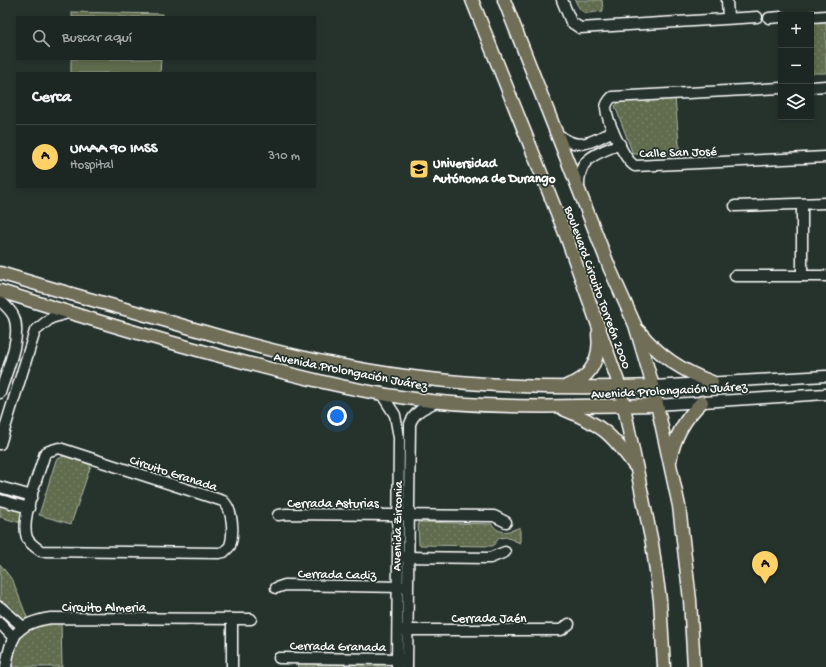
<!DOCTYPE html>
<html lang="es">
<meta charset="utf-8">
<style>
:root{--surface:#1c2622;--page:#252e2a;--text:#f1f3f6;--muted:#a0a5a5;--line:#3a4340;--accent:#ffd166}
body{margin:0;font-family:"Gochi Hand",sans-serif;background:var(--page);color:var(--text)}
.controls{position:absolute;right:12px;top:12px;display:grid;overflow:hidden;border-radius:0px;box-shadow:0 2px 6px #0003}
.controls button{width:36px;height:36px;display:grid;place-items:center;padding:0;border:0;border-bottom:1px solid var(--line);background:var(--surface);color:var(--text);font:20px sans-serif}
.you{position:absolute;left:337px;top:416px;width:14px;height:14px;margin:-10px;border:3px solid #fff;border-radius:50%;background:#1a73e8;box-shadow:0 0 0 6px #1a73e833}
.badge{display:grid;place-items:center;width:26px;height:26px;border-radius:50%;background:var(--accent);color:#111;font-size:13px;font-weight:700}
.pin{position:absolute;translate:-50% -33px;filter:drop-shadow(0 1px 2px #0008)}
.pin::after{content:'';position:absolute;top:21px;width:14px;height:12px;background:inherit;clip-path:polygon(0 0,100% 0,50% 100%)}
.list{margin:0;padding:0;list-style:none}
h2{display:flex;justify-content:space-between;align-items:center;height:52px;margin:0;padding:0 16px;font-size:17px}
h2 small{font-size:13px;font-weight:400;color:var(--muted)}
.list li{display:grid;grid-template-columns:26px 1fr auto;gap:12px;align-items:center;box-sizing:border-box;height:64px;padding:0 16px;border-top:1px solid var(--line)}
.list b{display:block;font-size:15px;white-space:nowrap}
.list p{margin:0;font-size:13px;white-space:nowrap;color:var(--muted)}
.list em{font-size:13px;font-style:normal;color:var(--muted)}
.icon{flex:none;width:22px;height:22px;fill:none;stroke:currentColor;stroke-width:2;stroke-linecap:round;stroke-linejoin:round}
.map{position:relative;flex:none;width:826px;height:667px;overflow:hidden}
.search{position:absolute;background:var(--surface);box-shadow:0 2px 6px #0003;left:16px;top:16px;width:300px;height:44px;display:flex;align-items:center;gap:10px;box-sizing:border-box;padding:0 14px;border-radius:0px;color:var(--muted);font-size:15px}
.panel{position:absolute;background:var(--surface);box-shadow:0 2px 6px #0003;left:16px;top:72px;width:300px;height:116px;border-radius:0px}
.map>svg:first-child{display:block}
.park{fill:url(#park-dots);stroke:#b0b6a6}
.pitch{fill:#606c4e;stroke:#b0b6a6}
.lines{fill:none;stroke-linecap:round;stroke-linejoin:round}
.minor-casing{stroke:#fff;stroke-width:13}
.major-casing{stroke:#fff;stroke-width:15}
.minor{stroke:#26332d;stroke-width:10}
.major{stroke:#716e59;stroke-width:12}
.labels{text-anchor:middle;stroke-width:3.5;stroke-linejoin:round;paint-order:stroke}
.street-label{font-size:13px;fill:#fff;stroke:#26332d}
.poi-label{font-size:13px;font-weight:bold;fill:#fff;stroke:#26332d;text-anchor:start}
</style>
<div class="map">
<svg width="826" height="667" viewBox="0 0 826 667">
<defs>
<pattern id="park-dots" width="8" height="8" patternUnits="userSpaceOnUse"><rect width="8" height="8" fill="#606c4e"/><path d="M2 2h.1M6 6h.1" fill="none" stroke="#788269" stroke-width="1.8" stroke-linecap="round"/></pattern>
</defs>
<rect width="100%" height="100%" fill="#26332d"/>
<filter id="ink" filterUnits="userSpaceOnUse"><feTurbulence type="fractalNoise" baseFrequency=".025" numOctaves="2"/><feDisplacementMap in="SourceGraphic" scale="8" xChannelSelector="R" yChannelSelector="G"/><feConvolveMatrix kernelMatrix="1 2 1 2 8 2 1 2 1" color-interpolation-filters="sRGB"/></filter>
<g filter="url(#ink)">
<g class="park">
<path d="M575,0H602L603,11C587,13 582,17 575,0Z"/>
<polygon points="811,22 826,23 826,73 811,73"/>
<polygon points="675,97 680,155 633,154 615,106 620,101"/>
<polygon points="64,456 91,465 71,524 39,515 56,460"/>
<polygon points="0,502 26,510 21,523 0,517"/>
<path d="M418,522L492,524C499,535 509,532 520,527V543L506,537L499,538L493,546L419,545Z"/>
<polygon points="0,564 13,581 28,620 23,623 0,600"/>
<path d="M61,622L62,667H10C14,632 27,625 61,622Z"/>
<polygon points="301,663 388,664 388,667 297,667"/>
</g>
<g class="pitch">
<polygon points="72,12 162,14 162,17 72,17"/>
<polygon points="71,59 161,59 160,73 71,73"/>
</g>
<g class="lines">
<defs>
<g id="minor">
<polyline points="562,0 571,22 580,28 757,17"/>
<polyline points="727,0 728,17"/>
<polyline points="811,17 826,16"/>
<polyline points="769,18 781,17"/>
<polyline points="811,87 826,86"/>
<path d="M781,88L612,97C609,100 606,104 606,108C607,121 624,160 635,166L826,157"/>
<path d="M559,135C579,152 593,141 613,131"/>
<path d="M579,187C578,157 596,154 620,144"/>
<polyline points="735,206 826,203"/>
<polyline points="735,276 826,276"/>
<polyline points="802,276 802,204"/>
<path d="M0,301C5,305 11,310 14,317C22,337 6,373 0,393"/>
<polyline points="653,386 826,376"/>
<polyline points="381,393 395,415 399,438 397,667"/>
<polyline points="656,405 826,394"/>
<polyline points="0,444 35,331 51,318 68,313"/>
<path d="M59,448L223,501C233,509 234,534 230,546L224,552L219,553L41,551C35,547 30,544 27,538C20,518 39,474 45,453L49,451Z"/>
<polyline points="0,487 32,496"/>
<polyline points="0,500 29,508"/>
<polyline points="278,515 287,514 494,516 506,522"/>
<polyline points="402,557 490,558 505,552"/>
<polyline points="276,588 285,585 403,587"/>
<polyline points="0,607 22,626"/>
<polyline points="0,623 14,638"/>
<polyline points="401,630 561,630 569,624"/>
<polyline points="279,658 403,659"/>
<path d="M6,667C11,634 17,623 51,618L251,619"/>
<polyline points="232,667 232,619"/>
<path d="M407,667L410,424C415,410 426,407 438,401"/>
</g>
<g id="major">
<polyline points="472,0 565,233 620,387 652,543 660,600 664,667"/>
<polyline points="504,0 610,269 635,325 653,386 679,506 690,600 694,667"/>
<path d="M0,273C55,290 111,305 167,321C227,339 287,356 349,367C449,386 551,390 653,386"/>
<path d="M0,291C73,314 146,336 220,356C282,372 344,389 407,398C490,410 573,406 656,405"/>
<path d="M639,331C659,356 682,371 712,382"/>
<path d="M568,385C591,379 601,357 598,334"/>
<path d="M563,409C600,424 611,433 634,465"/>
<path d="M670,461C674,437 685,418 702,402"/>
</g>
</defs>
<use href="#minor" class="minor-casing"/>
<use href="#major" class="major-casing"/>
<use href="#minor" class="minor"/>
<use href="#major" class="major"/>
</g>
</g>
<defs>
<symbol id="university-square" viewBox="-11 -11 22 22"><rect x="-9" y="-9" width="18" height="18" rx="4" fill="#ffd166" stroke="#26332d"/><path d="M0-5L7-2L0 1L-7-2ZM-4 1L0 2.5L4 1V4Q0 6-4 4Z" fill="#111"/></symbol>
</defs>
<g fill-rule="evenodd">
<use href="#university-square" x="408" y="158" width="22" height="22"/>
</g>
<g class="labels">
<g class="street-label">
<text transform="translate(678 151) rotate(-2)" y="5">Calle San José</text>
<text transform="translate(599 287) rotate(70)" y="5">Boulevard Circuito Torreón 2000</text>
<text transform="translate(351 370) rotate(11)" y="5">Avenida Prolongación Juárez</text>
<text transform="translate(669 389) rotate(-3)" y="5">Avenida Prolongación Juárez</text>
<text transform="translate(174 472) rotate(18)" y="5">Circuito Granada</text>
<text x="333" y="507">Cerrada Asturias</text>
<text transform="translate(396 526) rotate(-89)" y="5">Avenida Zirconia</text>
<text transform="translate(337 573) rotate(1)" y="5">Cerrada Cadiz</text>
<text x="104" y="611">Circuito Almeria</text>
<text x="489" y="622">Cerrada Jaén</text>
<text transform="translate(338 645) rotate(1)" y="5">Cerrada Granada</text>
</g>
<g class="poi-label">
<text x="433" y="167">Universidad<tspan x="433" dy="15">Autónoma de Durango</tspan></text>
</g>
</g>
</svg>
<div class="controls">
<button>+</button>
<button>−</button>
<button><svg class="icon" aria-label="layers" viewBox="0 0 24 24"><path d="M12 4l9 5-9 5-9-5zM3 14l9 5 9-5"/></svg></button>
</div>
<div class="you"></div>
<div class="pin badge" style="left:765px;top:584px">A</div>
<div class="search"><svg class="icon" aria-label="search" viewBox="0 0 24 24"><circle cx="10" cy="10" r="6"/><path d="M15 15l6 6"/></svg>Buscar aquí</div>
<section class="panel">
<h2>Cerca<small></small></h2>
<ul class="list">
<li><span class="badge">A</span><div><b>UMAA 90 IMSS</b><p>Hospital</p></div><em>310 m</em></li>
</ul>
</section>
</div>
